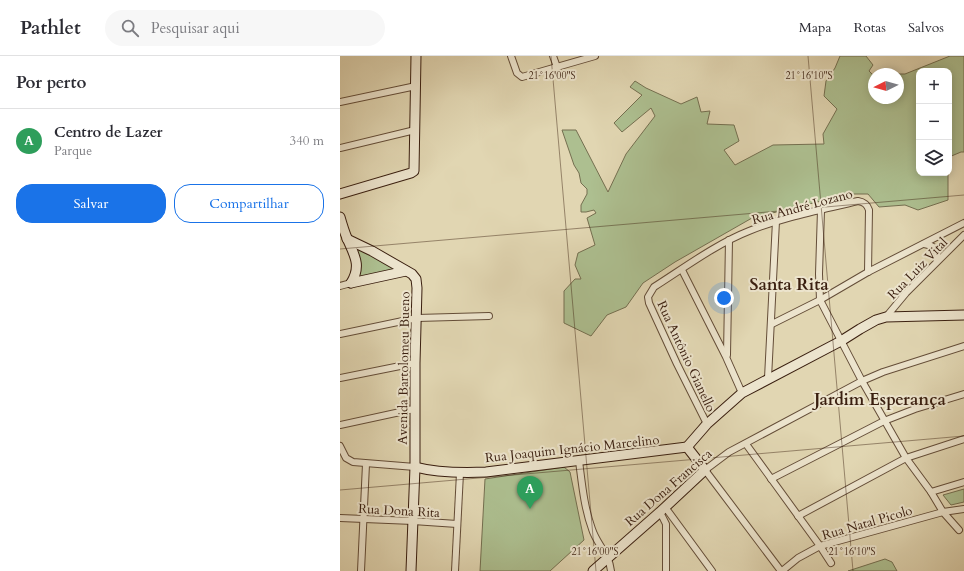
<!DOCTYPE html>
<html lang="pt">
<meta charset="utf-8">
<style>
:root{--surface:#fff;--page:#f7f7f7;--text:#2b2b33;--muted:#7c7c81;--line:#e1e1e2;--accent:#1a73e8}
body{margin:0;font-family:Cardo,serif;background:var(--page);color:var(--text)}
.controls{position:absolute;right:12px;top:12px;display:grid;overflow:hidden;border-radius:8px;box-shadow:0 2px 10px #0003}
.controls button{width:36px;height:36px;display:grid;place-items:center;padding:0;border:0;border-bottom:1px solid var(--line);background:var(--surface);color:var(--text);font:20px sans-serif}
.compass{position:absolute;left:528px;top:12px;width:36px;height:36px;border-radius:50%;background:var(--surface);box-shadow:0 2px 10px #0003;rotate:265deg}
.you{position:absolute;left:384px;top:242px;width:14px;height:14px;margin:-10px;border:3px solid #fff;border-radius:50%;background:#1a73e8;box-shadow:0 0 0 6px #1a73e833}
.badge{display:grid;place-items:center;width:26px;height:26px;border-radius:50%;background:var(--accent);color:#fff;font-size:13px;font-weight:700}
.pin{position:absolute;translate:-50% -33px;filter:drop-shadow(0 1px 2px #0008)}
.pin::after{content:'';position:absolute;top:21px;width:14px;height:12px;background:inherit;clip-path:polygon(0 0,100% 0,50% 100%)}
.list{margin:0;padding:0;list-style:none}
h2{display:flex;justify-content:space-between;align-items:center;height:52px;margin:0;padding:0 16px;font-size:17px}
h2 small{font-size:13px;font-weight:400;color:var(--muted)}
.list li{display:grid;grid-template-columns:26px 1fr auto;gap:12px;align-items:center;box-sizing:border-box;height:64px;padding:0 16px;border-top:1px solid var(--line)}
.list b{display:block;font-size:15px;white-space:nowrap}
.list p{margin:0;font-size:13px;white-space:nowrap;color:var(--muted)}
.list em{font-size:13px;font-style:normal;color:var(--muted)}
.actions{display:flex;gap:8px;padding:12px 16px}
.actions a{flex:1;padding:9px 0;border:1px solid var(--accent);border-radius:16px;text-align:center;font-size:14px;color:var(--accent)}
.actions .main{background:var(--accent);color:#fff}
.icon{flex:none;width:22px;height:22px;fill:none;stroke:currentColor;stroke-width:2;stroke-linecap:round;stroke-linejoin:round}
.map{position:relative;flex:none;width:624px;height:515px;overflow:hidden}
header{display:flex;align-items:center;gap:24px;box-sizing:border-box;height:56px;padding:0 20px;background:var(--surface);border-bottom:1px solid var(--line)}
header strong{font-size:19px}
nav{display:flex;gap:22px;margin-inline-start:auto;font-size:14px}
.search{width:280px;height:36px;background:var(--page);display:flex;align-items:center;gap:10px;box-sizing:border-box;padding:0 14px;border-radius:22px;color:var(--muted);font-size:15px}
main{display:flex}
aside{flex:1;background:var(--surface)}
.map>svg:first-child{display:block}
.green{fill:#adbf90;stroke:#746f50}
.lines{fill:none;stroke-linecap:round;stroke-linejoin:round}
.street-casing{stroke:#644d38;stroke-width:8}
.secondary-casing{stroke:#3a1f10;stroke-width:11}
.street{stroke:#ece4cd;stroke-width:6}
.secondary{stroke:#ece4cd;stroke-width:9}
.ticks{fill:none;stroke:#3a1f10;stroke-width:1;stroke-opacity:0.45}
.labels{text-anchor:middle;stroke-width:4;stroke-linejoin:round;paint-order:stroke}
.street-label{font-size:13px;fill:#3a1f10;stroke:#ece4cd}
.district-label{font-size:17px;font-weight:bold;fill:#3a1f10;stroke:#ece4cd}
.ticks-label{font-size:10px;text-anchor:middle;fill:#3a1f10;stroke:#ece4cd;stroke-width:4;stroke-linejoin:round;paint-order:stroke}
</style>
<header>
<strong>Pathlet</strong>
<div class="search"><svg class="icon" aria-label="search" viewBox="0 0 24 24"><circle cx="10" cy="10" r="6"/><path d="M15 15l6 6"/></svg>Pesquisar aqui</div>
<nav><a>Mapa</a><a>Rotas</a><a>Salvos</a></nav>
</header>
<main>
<aside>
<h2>Por perto<small></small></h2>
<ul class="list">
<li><span class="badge" style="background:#2e9e5b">A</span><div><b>Centro de Lazer</b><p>Parque</p></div><em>340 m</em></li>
</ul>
<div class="actions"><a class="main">Salvar</a><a>Compartilhar</a></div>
</aside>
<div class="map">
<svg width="624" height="515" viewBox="0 0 624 515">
<rect width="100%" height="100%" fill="#e1d6b2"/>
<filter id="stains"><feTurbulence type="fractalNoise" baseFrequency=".005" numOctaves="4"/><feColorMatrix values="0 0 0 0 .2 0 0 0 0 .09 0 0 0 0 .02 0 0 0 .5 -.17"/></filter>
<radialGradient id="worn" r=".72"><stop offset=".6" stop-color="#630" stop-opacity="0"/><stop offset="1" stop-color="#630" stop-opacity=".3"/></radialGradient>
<g class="green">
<polygon points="500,0 526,0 533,9 529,15 534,20 534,42 558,42 558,18 565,18 610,0 624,0 624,96 621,96 609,101 609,15 579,15 579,117 608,117 608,144 578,154 565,149 539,151 528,138 510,138 412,162 335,206 303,227 286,251 267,259 251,280 224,267 224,235 235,223 241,223 235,209 238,197 255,189 247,162 256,157 254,154 246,156 241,156 241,149 247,138 247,133 241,127 239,117 234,109 222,74 236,74 268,136 286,98 315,60 311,52 282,76 274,67 302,39 290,31 295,25 306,32 341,48 357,41 361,56 370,55 367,68 394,69 399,85 384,94 395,109 433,89 484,88 483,78 497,53 484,40 486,25 495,12"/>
<polygon points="20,193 53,211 55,214 19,221 17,195"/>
<polygon points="224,411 230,416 244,484 210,515 140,515 145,423"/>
<polygon points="624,433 624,446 611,449 603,439"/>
<polygon points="545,503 552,506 557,515 508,515"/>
</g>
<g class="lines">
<defs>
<g id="street">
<polyline points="171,0 177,17 182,21 255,0"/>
<polyline points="213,0 217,11"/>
<polyline points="0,46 76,30"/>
<polyline points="0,92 75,74"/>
<polyline points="481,154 479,218 480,244 522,325 566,402 591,436 603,456 619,474"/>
<path d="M584,188C595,190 598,193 597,204"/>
<polyline points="342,214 386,301 402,337"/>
<polyline points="0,230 11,227"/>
<polyline points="546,261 566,237 624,179"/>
<polyline points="432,268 480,244 528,216 624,167"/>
<polyline points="0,278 77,262 149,260"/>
<polyline points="387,299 389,184"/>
<polyline points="0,322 75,307"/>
<polyline points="428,322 436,165"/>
<path d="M367,368L337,308L309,247L308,241L314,231C344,212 376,188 409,175C443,161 481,154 518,145C524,146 527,148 529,154L528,216"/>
<polyline points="0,369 74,353"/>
<polyline points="406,388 480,490 491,507"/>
<polyline points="0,390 6,402 13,406 75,411"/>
<path d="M239,405C242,428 244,451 252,473C257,489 269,497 271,515"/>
<polyline points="431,423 544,365 575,353 624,338"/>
<polyline points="591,436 624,426"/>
<polyline points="325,451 372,515"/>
<polyline points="320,456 326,468 326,515"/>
<polyline points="458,460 566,402 624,383"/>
<polyline points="0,462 73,465 117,468"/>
<polyline points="21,515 26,408"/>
<polyline points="115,515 120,417"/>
<polyline points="441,515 365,414 389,396 522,325 543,316 624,290"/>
<polyline points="442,515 458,502 480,490 603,456 624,453"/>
</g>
<g id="secondary">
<polyline points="0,138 71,117 74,115 76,0"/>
<path d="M0,161C2,168 4,175 7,182C14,199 22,209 11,227"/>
<polyline points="7,183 32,195 72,218 76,223 77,232 75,307 75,411 71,515"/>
<polyline points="11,227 66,215"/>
<polyline points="347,391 367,368 402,337 501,285 520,273 536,264 546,261 624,259"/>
<path d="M75,411C98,417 123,417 146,416L347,391"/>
<polyline points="253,515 320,456 365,414 347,391"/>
</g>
</defs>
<use href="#street" class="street-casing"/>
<use href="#secondary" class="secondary-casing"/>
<use href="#street" class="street"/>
<use href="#secondary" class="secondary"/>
</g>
<path class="ticks" d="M211,0L256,515M468,0L513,515M0,193L624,139M0,434L624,380"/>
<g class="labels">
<g class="street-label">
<text transform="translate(462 150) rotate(-15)" y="5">Rua André Lozano</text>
<text transform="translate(577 212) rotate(-46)" y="5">Rua Luiz Vital</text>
<text transform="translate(347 300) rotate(65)" y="5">Rua Antônio Gianello</text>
<text transform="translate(63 312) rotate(-89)" y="5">Avenida Bartolomeu Bueno</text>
<text transform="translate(232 392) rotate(-6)" y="5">Rua Joaquim Ignácio Marcelino</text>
<text transform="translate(328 431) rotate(-41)" y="5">Rua Dona Francisca</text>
<text transform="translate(59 454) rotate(3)" y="5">Rua Dona Rita</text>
<text transform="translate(527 466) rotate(-16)" y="5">Rua Natal Picolo</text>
</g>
<g class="district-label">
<text x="449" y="234">Santa Rita</text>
<text x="540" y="349">Jardim Esperança</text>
</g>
</g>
<g class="ticks-label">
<text x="212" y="23">21°16'00"S</text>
<text x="469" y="23">21°16'10"S</text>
<text x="255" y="499">21°16'00"S</text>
<text x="512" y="499">21°16'10"S</text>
</g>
<rect width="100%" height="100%" filter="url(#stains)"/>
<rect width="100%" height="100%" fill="url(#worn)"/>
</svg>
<div class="controls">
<button>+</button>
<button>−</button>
<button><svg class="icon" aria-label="layers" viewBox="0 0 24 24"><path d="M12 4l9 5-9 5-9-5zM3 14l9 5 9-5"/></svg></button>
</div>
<svg class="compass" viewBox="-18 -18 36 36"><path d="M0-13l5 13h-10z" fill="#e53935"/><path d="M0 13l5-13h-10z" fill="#7c7c81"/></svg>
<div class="you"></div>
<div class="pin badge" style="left:190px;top:453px;background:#2e9e5b">A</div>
</div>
</main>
